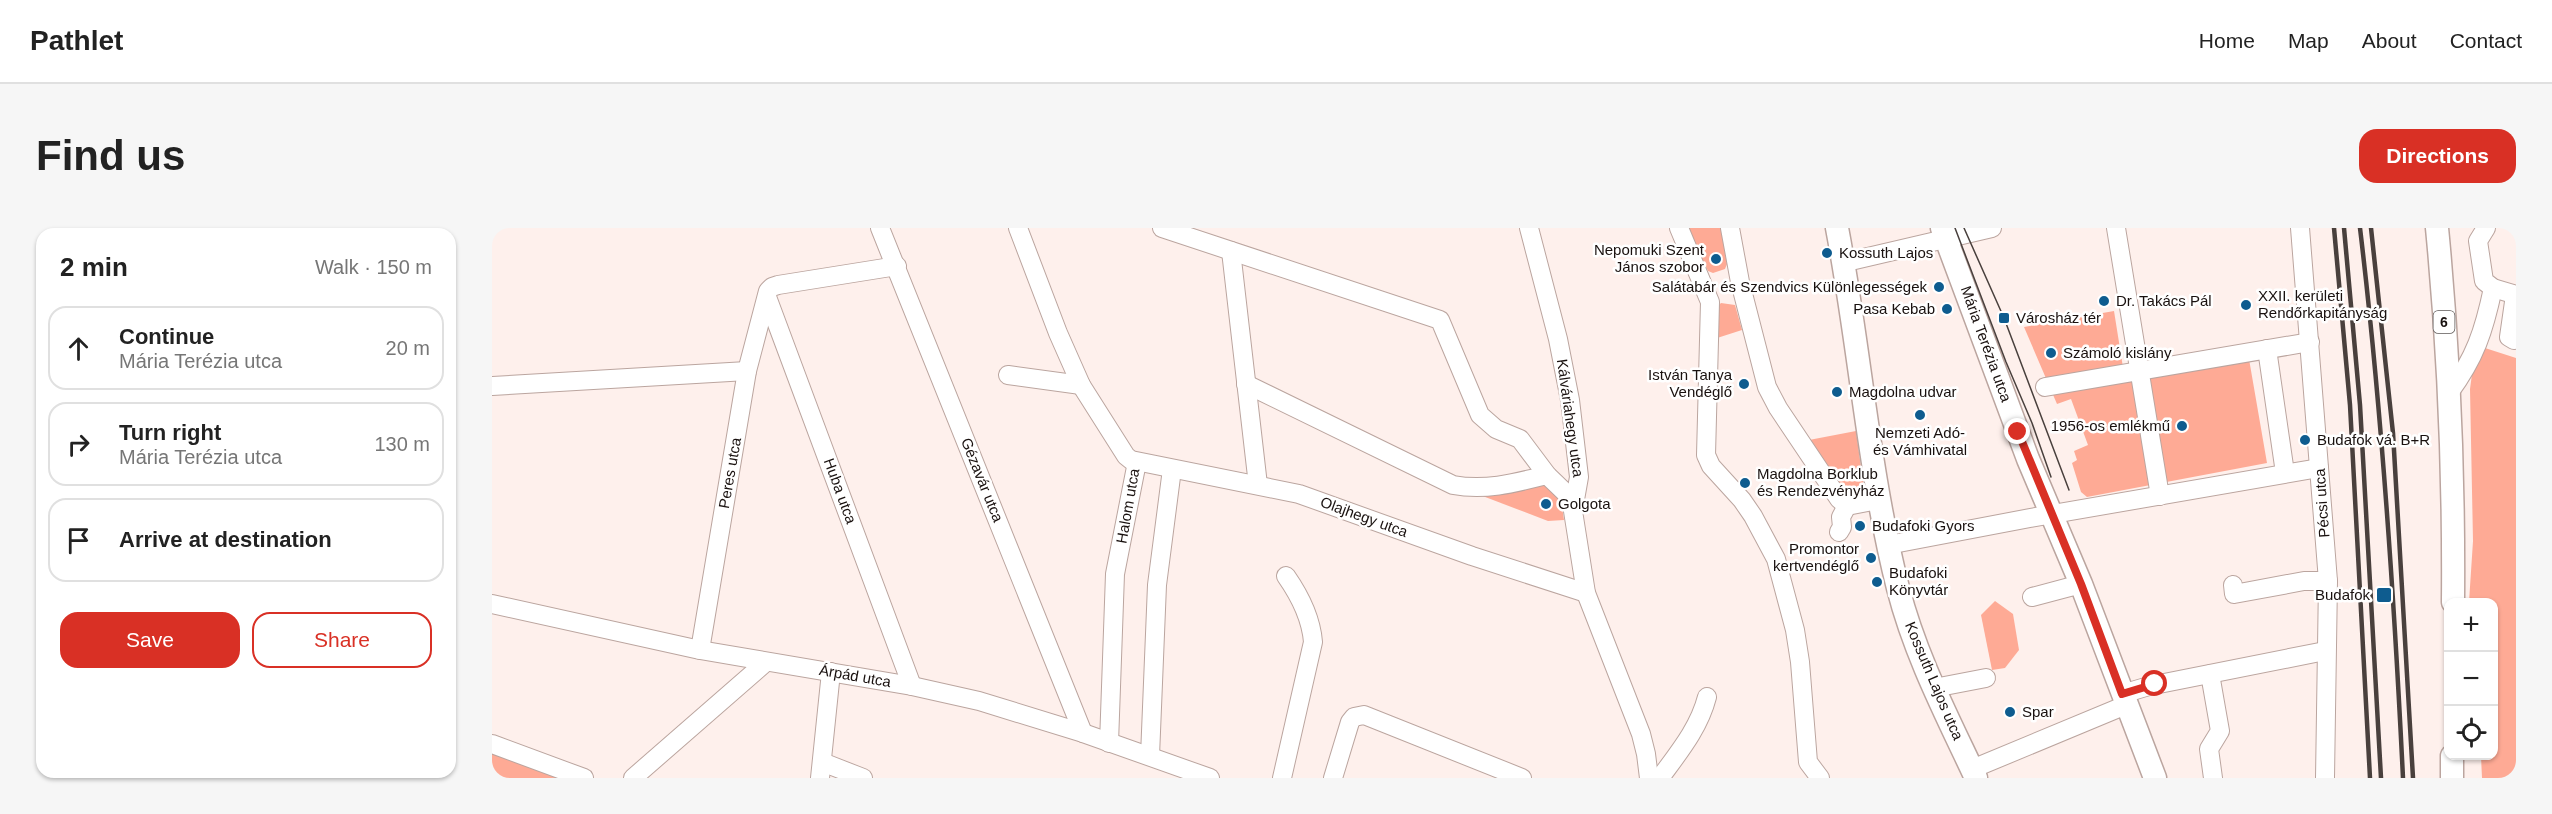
<!DOCTYPE html>
<meta charset="utf-8">
<style>
:root{--surface:#fff;--page:#f6f6f6;--text:#222;--muted:#767676;--line:#e0e0e0;--accent:#d93025}
body{margin:0;font-family:Arial,sans-serif;background:var(--page);color:var(--text)}
.controls{position:absolute;right:18px;bottom:18px;display:grid;overflow:hidden;border-radius:12px;box-shadow:0 2px 4px #0004}
.controls button{width:54px;height:54px;display:grid;place-items:center;padding:0;border:0;border-bottom:2px solid var(--line);background:var(--surface);color:var(--text);font:30px sans-serif}
.stop{position:absolute;width:18px;height:18px;margin:-14px;border:4px solid #d93025;border-radius:50%;background:#fff}
.stop.end{background:#d93025;border-color:#fff;box-shadow:0 2px 6px #0008}
.list{margin:0;padding:0;list-style:none}
h2{display:flex;justify-content:space-between;align-items:center;height:78px;margin:0;padding:0 24px;font-size:26px}
h2 small{font-size:20px;font-weight:400;color:var(--muted)}
.list li{display:grid;grid-template-columns:39px 1fr auto;gap:18px;align-items:center;box-sizing:border-box;height:84px;margin:0 12px 12px;padding:0 12px;border:2px solid var(--line);border-radius:18px}
.list b{display:block;font-size:22px;white-space:nowrap}
.list p{margin:0;font-size:20px;white-space:nowrap;color:var(--muted)}
.list em{font-size:20px;font-style:normal;color:var(--muted)}
.actions{display:flex;gap:12px;padding:18px 24px}
.actions a{flex:1;padding:14px 0;border:2px solid var(--accent);border-radius:18px;text-align:center;font-size:21px;color:var(--accent)}
.actions .main{background:var(--accent);color:#fff}
.icon{flex:none;width:33px;height:33px;fill:none;stroke:currentColor;stroke-width:2;stroke-linecap:round;stroke-linejoin:round}
.map{position:relative;flex:none;width:2024px;height:550px;overflow:hidden;border-radius:18px}
header{display:flex;align-items:center;gap:36px;box-sizing:border-box;height:84px;padding:0 30px;background:var(--surface);border-bottom:2px solid var(--line)}
header strong{font-size:28px}
nav{display:flex;gap:33px;margin-inline-start:auto;font-size:21px}
.intro{display:flex;align-items:center;justify-content:space-between;box-sizing:border-box;height:144px;padding:0 36px}
h1{margin:0;font-size:42px}
.button{padding:15px 27px;border-radius:18px;background:var(--accent);color:#fff;font-size:21px;font-weight:700}
main{display:flex;gap:36px;padding:0 36px}
aside{flex:1;background:var(--surface);border-radius:18px;box-shadow:0 2px 4px #0004}
.map>svg:first-child{display:block}
.green{fill:#feaa95}
.lines{fill:none;stroke-linecap:round;stroke-linejoin:round}
.minor-casing{stroke:#bba59f;stroke-width:20}
.major-casing{stroke:#bba59f;stroke-width:25}
.minor{stroke:#fff;stroke-width:18}
.major{stroke:#fff;stroke-width:22}
.tram{stroke:#49403d;stroke-width:1.5}
.rail{stroke:#49403d;stroke-width:4.5}
.route{stroke:#d93025;stroke-width:8}
.poi-dot{fill:#0e5c8f;stroke:#fff;stroke-width:2}
.labels{text-anchor:middle;stroke-width:5;stroke-linejoin:round;paint-order:stroke}
.shield{fill:#fff;stroke:#5e5857;stroke-width:1.5}
.shield-label{font-size:14px;font-weight:bold;fill:#19110f}
.poi-label{font-size:15px;fill:#19110f;stroke:#fff;text-anchor:start}
.street-label{font-size:15px;fill:#19110f;stroke:#fff}
</style>
<header>
<strong>Pathlet</strong>
<nav><a>Home</a><a>Map</a><a>About</a><a>Contact</a></nav>
</header>
<div class="intro"><h1>Find us</h1><a class="button">Directions</a></div>
<main>
<aside>
<h2>2 min<small>Walk · 150 m</small></h2>
<ul class="list">
<li><svg class="icon" aria-label="ahead" viewBox="0 0 24 24"><path d="M12 20V5M6 11l6-6 6 6"/></svg><div><b>Continue</b><p>Mária Terézia utca</p></div><em>20 m</em></li>
<li><svg class="icon" aria-label="right" viewBox="0 0 24 24"><path d="M7 20v-9h11M14 6l5 5-5 5"/></svg><div><b>Turn right</b><p>Mária Terézia utca</p></div><em>130 m</em></li>
<li><svg class="icon" aria-label="arrive" viewBox="0 0 24 24"><path d="M6 21V4h12l-3 4 3 4H6"/></svg><div><b>Arrive at destination</b></div></li>
</ul>
<div class="actions"><a class="main">Save</a><a>Share</a></div>
</aside>
<div class="map">
<svg width="2024" height="550" viewBox="0 0 2024 550">
<rect width="100%" height="100%" fill="#fef0ec"/>
<g class="green">
<polygon points="1195,0 1229,0 1235,36 1233,41 1221,45 1216,43"/>
<polygon points="1229,75 1243,77 1250,102 1222,111 1226,78"/>
<polygon points="1622,83 1633,152 1757,131 1775,235 1595,269 1589,264 1580,235 1585,232 1582,223 1596,217 1579,171 1565,176 1532,99"/>
<polygon points="1993,120 2024,130 2024,550 1990,550 1989,528 2002,528 2002,374 1977,374 1981,313 1978,161 1980,146"/>
<polygon points="1364,203 1372,261 1353,265 1317,212"/>
<polygon points="1055,254 1068,265 1072,292 1056,293 988,267"/>
<polygon points="1503,373 1521,386 1527,422 1513,440 1500,442 1489,387"/>
<polygon points="0,524 68,550 0,550"/>
</g>
<g class="lines">
<defs>
<g id="minor">
<polyline points="388,0 591,505"/>
<polyline points="526,0 566,105 589,157 634,228 639,232 807,266 980,328 1094,365"/>
<polyline points="670,0 948,92 988,187 1004,201 1028,211 1055,247 1082,273"/>
<polyline points="1037,0 1066,111 1078,172 1087,249 1081,283 1094,365 1149,506 1154,526 1157,550"/>
<polyline points="1187,0 1218,74 1214,227 1219,238 1250,272 1261,288 1284,331 1303,402 1308,434 1316,534 1328,550"/>
<polyline points="1238,0 1248,54 1275,159 1286,180 1347,271 1355,278 1386,272"/>
<polyline points="1624,0 1668,268"/>
<polyline points="1808,0 1836,353 1833,550"/>
<polyline points="1994,0 1986,13 1992,53 2001,60 2024,67"/>
<polyline points="739,23 766,257"/>
<polyline points="1350,35 1500,0"/>
<polyline points="275,69 420,458"/>
<polyline points="2022,112 2017,109 2023,67"/>
<polyline points="1775,121 1793,245"/>
<polyline points="516,147 589,157"/>
<path d="M754,156L961,257C994,263 1023,255 1055,247"/>
<polyline points="0,158 255,143"/>
<polyline points="1553,159 1818,114"/>
<path d="M1957,165C1983,130 1992,103 2001,60"/>
<polyline points="1347,304 1350,299 1349,289 1355,278"/>
<polyline points="1396,317 1538,290 1827,240"/>
<polyline points="1741,357 1742,366 1812,353 1836,353"/>
<polyline points="1540,369 1589,356"/>
<polyline points="0,376 208,422 420,458 487,473 591,505 718,550"/>
<polyline points="208,422 255,143 276,63 280,59 286,57 405,38"/>
<polyline points="1718,446 1728,503 1717,521 1721,550"/>
<polyline points="1442,460 1494,450"/>
<polyline points="1630,466 1657,458 1833,423"/>
<polyline points="617,515 623,346 645,234"/>
<polyline points="0,516 92,550"/>
<polyline points="658,528 665,357 680,241"/>
<polyline points="330,534 371,550"/>
<polyline points="1480,541 1634,477"/>
<polyline points="141,550 274,434"/>
<polyline points="328,550 339,444"/>
<path d="M790,550L821,414C819,389 808,368 794,348"/>
<polyline points="841,550 858,494 862,489 872,487 1030,550"/>
<path d="M1168,550C1187,524 1207,500 1215,469"/>
</g>
<g id="major">
<path d="M1345,0C1368,120 1376,242 1406,360C1423,427 1455,488 1484,550"/>
<polyline points="1450,0 1536,231 1589,356 1663,550"/>
<path d="M1945,0C1957,124 1962,250 1961,374"/>
<polyline points="1960,550 1960,528"/>
</g>
</defs>
<use href="#minor" class="minor-casing"/>
<use href="#major" class="major-casing"/>
<use href="#minor" class="minor"/>
<use href="#major" class="major"/>
<g class="tram">
<polyline points="1463,0 1514,134 1540,195 1559,249"/>
<polyline points="1472,0 1512,90 1577,262"/>
</g>
<g class="rail">
<polyline points="1842,0 1858,177 1878,550"/>
<polyline points="1852,0 1868,177 1889,550"/>
<path d="M1868,0C1890,183 1902,366 1911,550"/>
<polyline points="1879,0 1901,205 1921,550"/>
</g>
</g>
<g class="lines">
<polyline class="route" points="1526,204 1589,356 1630,466 1663,456"/>
</g>
<g class="poi-dot">
<circle cx="1335" cy="25" r="6"/>
<circle cx="1224" cy="31" r="6"/>
<circle cx="1447" cy="59" r="6"/>
<circle cx="1612" cy="73" r="6"/>
<circle cx="1754" cy="77" r="6"/>
<circle cx="1455" cy="81" r="6"/>
<rect x="1506" y="84" width="12" height="12" rx="3"/>
<circle cx="1559" cy="125" r="6"/>
<circle cx="1252" cy="156" r="6"/>
<circle cx="1345" cy="164" r="6"/>
<circle cx="1428" cy="187" r="6"/>
<circle cx="1690" cy="198" r="6"/>
<circle cx="1813" cy="212" r="6"/>
<circle cx="1253" cy="255" r="6"/>
<circle cx="1054" cy="276" r="6"/>
<circle cx="1368" cy="298" r="6"/>
<circle cx="1379" cy="330" r="6"/>
<circle cx="1385" cy="354" r="6"/>
<rect x="1884" y="359" width="16" height="16" rx="3"/>
<circle cx="1518" cy="484" r="6"/>
</g>
<g class="labels">
<rect class="shield" x="1941.5" y="83" width="21" height="22" rx="4.5"/>
<g class="shield-label">
<text x="1952" y="99">6</text>
</g>
<g class="poi-label">
<text x="1212" y="27" text-anchor="end">Nepomuki Szent<tspan x="1212" dy="17">János szobor</tspan></text>
<text x="1347" y="30">Kossuth Lajos</text>
<text x="1435" y="64" text-anchor="end">Salátabár és Szendvics Különlegességek</text>
<text x="1766" y="73">XXII. kerületi<tspan x="1766" dy="17">Rendőrkapitányság</tspan></text>
<text x="1624" y="78">Dr. Takács Pál</text>
<text x="1443" y="86" text-anchor="end">Pasa Kebab</text>
<text x="1524" y="95">Városház tér</text>
<text x="1571" y="130">Számoló kislány</text>
<text x="1240" y="152" text-anchor="end">István Tanya<tspan x="1240" dy="17">Vendéglő</tspan></text>
<text x="1357" y="169">Magdolna udvar</text>
<text x="1678" y="203" text-anchor="end">1956-os emlékmű</text>
<text x="1428" y="210" text-anchor="middle">Nemzeti Adó-<tspan x="1428" dy="17">és Vámhivatal</tspan></text>
<text x="1825" y="217">Budafok vá. B+R</text>
<text x="1265" y="251">Magdolna Borklub<tspan x="1265" dy="17">és Rendezvényház</tspan></text>
<text x="1066" y="281">Golgota</text>
<text x="1380" y="303">Budafoki Gyors</text>
<text x="1367" y="326" text-anchor="end">Promontor<tspan x="1367" dy="17">kertvendéglő</tspan></text>
<text x="1397" y="350">Budafoki<tspan x="1397" dy="17">Könyvtár</tspan></text>
<text x="1878" y="372" text-anchor="end">Budafok</text>
<text x="1530" y="489">Spar</text>
</g>
<g class="street-label">
<text transform="translate(1494 116) rotate(70)" y="5">Mária Terézia utca</text>
<text transform="translate(1078 190) rotate(82)" y="5">Kálváriahegy utca</text>
<text transform="translate(238 245) rotate(-80)" y="5">Peres utca</text>
<text transform="translate(490 252) rotate(68)" y="5">Gézavár utca</text>
<text transform="translate(348 263) rotate(70)" y="5">Huba utca</text>
<text transform="translate(1830 275) rotate(-94)" y="5">Pécsi utca</text>
<text transform="translate(636 278) rotate(-80)" y="5">Halom utca</text>
<text transform="translate(872 289) rotate(20)" y="5">Olajhegy utca</text>
<text transform="translate(363 448) rotate(10)" y="5">Árpád utca</text>
<text transform="translate(1442 453) rotate(67)" y="5">Kossuth Lajos utca</text>
</g>
</g>
</svg>
<div class="controls">
<button>+</button>
<button>−</button>
<button><svg class="icon" aria-label="locate" viewBox="0 0 24 24"><circle cx="12" cy="12" r="6"/><path d="M12 2v4M12 18v4M2 12h4M18 12h4"/></svg></button>
</div>
<div class="stop" style="left:1663px;top:456px"></div>
<div class="stop end" style="left:1526px;top:204px"></div>
</div>
</main>
